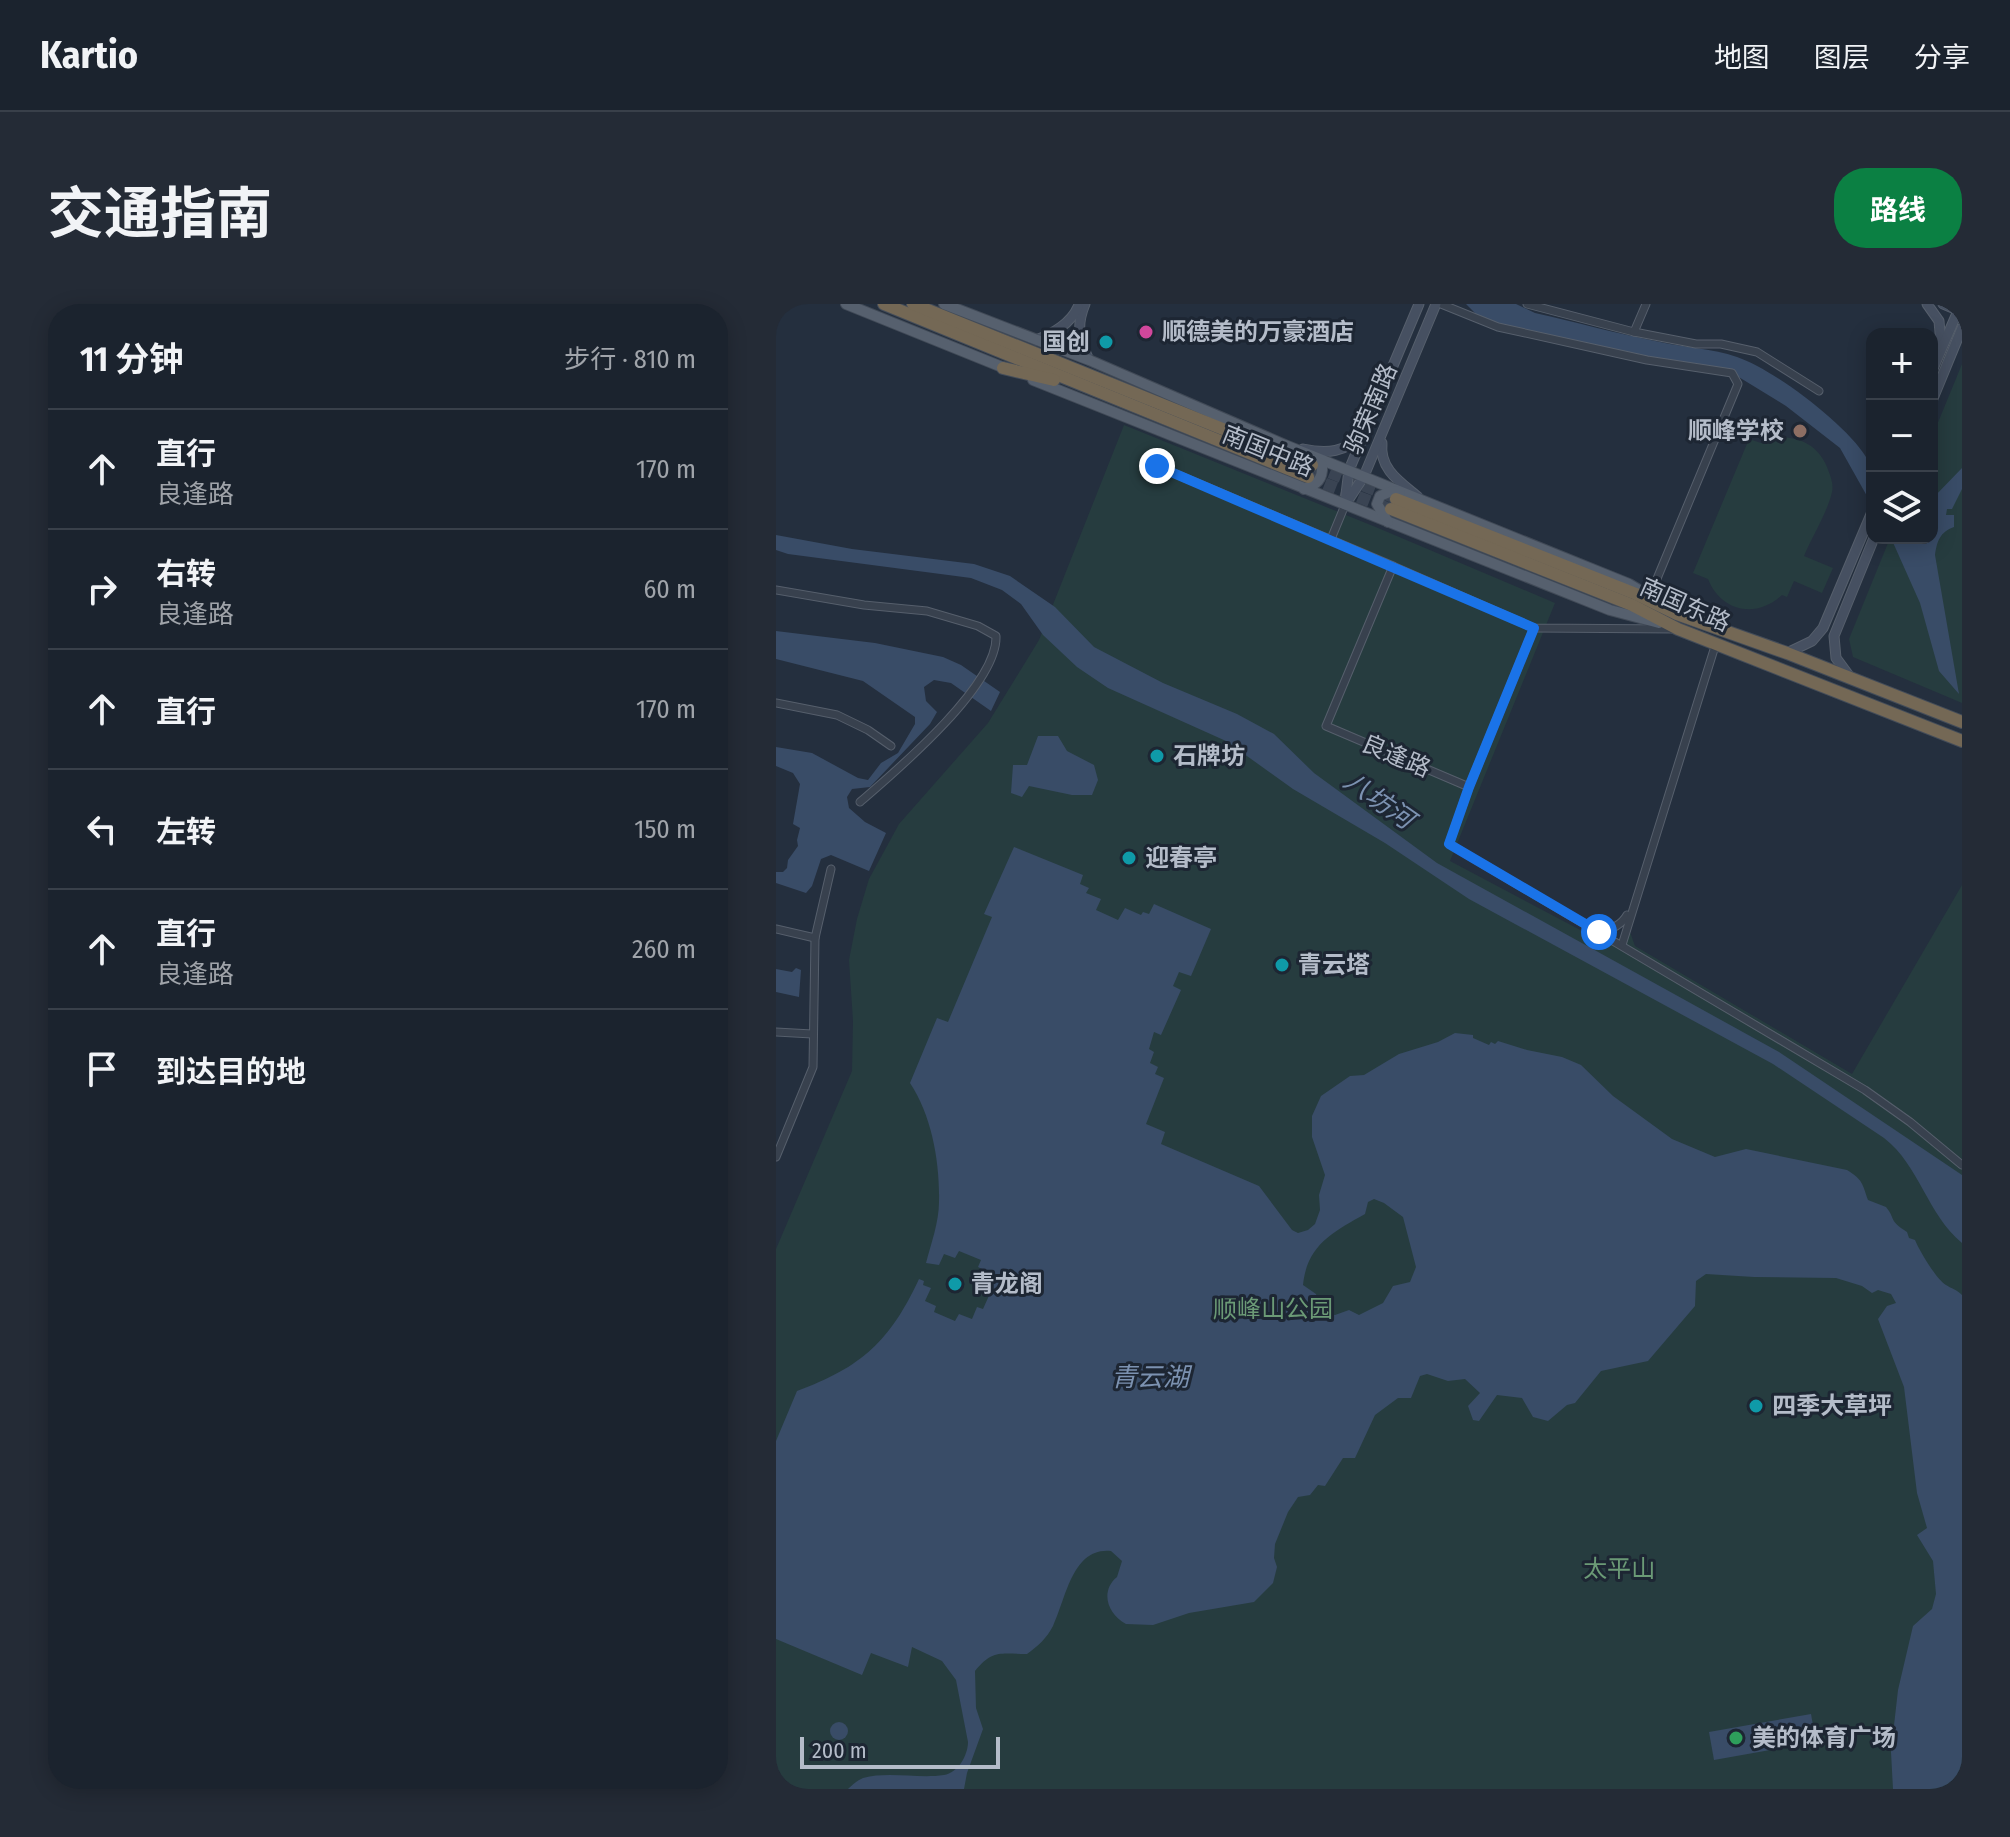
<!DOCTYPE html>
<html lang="zh">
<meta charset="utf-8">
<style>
:root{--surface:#1b232e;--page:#242b36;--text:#f1f3f6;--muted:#a0a4aa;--line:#39404a;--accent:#0b8043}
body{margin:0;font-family:"Fira Sans Condensed","Noto Sans SC",sans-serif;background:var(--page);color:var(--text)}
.controls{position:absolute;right:24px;top:24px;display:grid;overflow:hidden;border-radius:16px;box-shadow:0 4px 20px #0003}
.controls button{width:72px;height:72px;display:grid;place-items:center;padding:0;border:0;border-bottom:2px solid var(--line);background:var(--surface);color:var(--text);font:40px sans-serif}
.scale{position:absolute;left:24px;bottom:20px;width:200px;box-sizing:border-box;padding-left:8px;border:4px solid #b4bcc9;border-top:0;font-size:22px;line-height:28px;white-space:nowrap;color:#b4bcc9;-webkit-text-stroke:6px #1d2633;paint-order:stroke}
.stop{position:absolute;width:24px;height:24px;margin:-18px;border:6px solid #1a73e8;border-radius:50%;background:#fff}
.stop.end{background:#1a73e8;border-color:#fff;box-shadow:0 2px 8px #0008}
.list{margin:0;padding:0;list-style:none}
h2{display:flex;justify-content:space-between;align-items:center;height:104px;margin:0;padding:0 32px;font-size:34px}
h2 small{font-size:26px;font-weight:400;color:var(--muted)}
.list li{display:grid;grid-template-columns:52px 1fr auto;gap:24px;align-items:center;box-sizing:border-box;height:120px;padding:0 32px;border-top:2px solid var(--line)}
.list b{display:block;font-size:30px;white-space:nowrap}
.list p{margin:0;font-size:26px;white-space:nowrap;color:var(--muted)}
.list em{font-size:26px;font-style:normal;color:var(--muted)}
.icon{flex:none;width:44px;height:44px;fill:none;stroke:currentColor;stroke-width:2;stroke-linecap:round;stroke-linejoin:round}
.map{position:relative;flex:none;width:1186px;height:1485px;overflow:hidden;border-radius:32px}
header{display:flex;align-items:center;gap:48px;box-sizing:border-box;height:112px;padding:0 40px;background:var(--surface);border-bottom:2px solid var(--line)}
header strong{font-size:38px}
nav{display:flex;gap:44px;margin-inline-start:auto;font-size:28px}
.intro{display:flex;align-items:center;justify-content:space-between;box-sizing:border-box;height:192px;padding:0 48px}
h1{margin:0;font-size:56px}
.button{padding:20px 36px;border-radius:32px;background:var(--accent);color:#fff;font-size:28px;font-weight:700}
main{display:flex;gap:48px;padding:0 48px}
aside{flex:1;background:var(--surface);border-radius:32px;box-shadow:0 4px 20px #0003}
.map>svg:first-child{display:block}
.green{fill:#263c3f}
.water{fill:#394c67;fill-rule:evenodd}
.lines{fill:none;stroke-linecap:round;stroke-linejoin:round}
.highway-tunnel{stroke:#3a4453;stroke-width:12;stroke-dasharray:12 6;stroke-linecap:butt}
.street-casing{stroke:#565f6c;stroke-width:9}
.secondary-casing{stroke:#565f6c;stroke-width:11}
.primary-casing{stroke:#414a57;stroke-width:12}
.highway-casing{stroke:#434c59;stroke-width:14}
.street{stroke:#38414e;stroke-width:7}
.secondary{stroke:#465061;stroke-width:9}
.primary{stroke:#56606e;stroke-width:10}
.highway{stroke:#746855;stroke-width:12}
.route{stroke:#1a73e8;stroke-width:10}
.hotel-dot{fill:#d1479c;stroke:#1d2633;stroke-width:3}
.culture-dot{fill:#0f9aa8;stroke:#1d2633;stroke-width:3}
.education-dot{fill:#8d6e63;stroke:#1d2633;stroke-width:3}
.leisure-dot{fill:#2e9e5b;stroke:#1d2633;stroke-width:3}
.labels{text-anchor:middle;stroke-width:6;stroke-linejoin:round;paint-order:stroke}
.poi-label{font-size:24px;font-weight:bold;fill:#b4bcc9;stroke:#1d2633;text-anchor:start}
.street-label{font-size:24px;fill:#b4bcc9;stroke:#1d2633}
.park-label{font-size:24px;fill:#6b9a76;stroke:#1d2633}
.water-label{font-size:26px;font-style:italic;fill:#7c92b1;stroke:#1d2633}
</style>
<header>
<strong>Kartio</strong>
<nav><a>地图</a><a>图层</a><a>分享</a></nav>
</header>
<div class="intro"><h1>交通指南</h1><a class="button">路线</a></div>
<main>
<aside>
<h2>11 分钟<small>步行 · 810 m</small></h2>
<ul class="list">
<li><svg class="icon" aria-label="ahead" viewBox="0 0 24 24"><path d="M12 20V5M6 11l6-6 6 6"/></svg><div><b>直行</b><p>良逢路</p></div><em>170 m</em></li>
<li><svg class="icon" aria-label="right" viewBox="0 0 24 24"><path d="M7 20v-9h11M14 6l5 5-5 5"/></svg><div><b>右转</b><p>良逢路</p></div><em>60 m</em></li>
<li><svg class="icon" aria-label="ahead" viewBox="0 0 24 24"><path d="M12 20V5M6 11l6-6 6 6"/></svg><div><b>直行</b></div><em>170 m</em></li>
<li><svg class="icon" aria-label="left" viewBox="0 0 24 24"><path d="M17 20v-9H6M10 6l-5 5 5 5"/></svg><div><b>左转</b></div><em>150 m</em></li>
<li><svg class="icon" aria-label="ahead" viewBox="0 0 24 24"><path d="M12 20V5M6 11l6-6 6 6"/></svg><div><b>直行</b><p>良逢路</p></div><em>260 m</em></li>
<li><svg class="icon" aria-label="arrive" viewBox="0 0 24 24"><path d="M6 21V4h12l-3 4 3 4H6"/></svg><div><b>到达目的地</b></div></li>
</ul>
</aside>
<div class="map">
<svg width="1186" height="1485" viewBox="0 0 1186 1485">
<rect width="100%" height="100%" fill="#242f3e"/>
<g class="green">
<polygon points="1186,60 1186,399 1077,353 1073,335 1114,234 1156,234 1156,133"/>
<polygon points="348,121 602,224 779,299 674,557 827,638 839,642 854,628 859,642 1076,770 1186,581 1186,1485 0,1485 0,945 76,767 77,717 73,656 81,615 93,575 123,520 212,419 263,336"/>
<path d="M1001,133C1024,133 1042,141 1051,163C1054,171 1058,180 1056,188C1052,207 1036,233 1028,252L1057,264L1046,289L1018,277L1011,293L1006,291C981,315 945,308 932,275L917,269L973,135L985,139Z"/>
</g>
<g class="water">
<path d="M690,0H740L759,9C800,18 842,30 884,38C910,44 936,44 961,53C997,65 1070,120 1090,153C1099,167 1096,185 1096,201L1064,144L1010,102L948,64L871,54L728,24L702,12Z"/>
<path d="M1186,164V185L1176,205H1171L1170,211H1178V223C1164,228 1161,237 1159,251L1183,390L1163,367L1144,299L1115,234H1156V195Z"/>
<path d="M0,231L76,245L198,260L234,272L279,303L318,343L387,379L461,410L498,430L538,469L661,559L1003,748L1186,871V939C1151,910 1144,862 1108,834L997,760L693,595L609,539L517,485L450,437L332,384L301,363L267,331L245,300L226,286L195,274L12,250L0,246Z"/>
<polygon points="0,327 99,339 167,353 185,361 224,388 215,407 175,379 158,376 148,383 150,397 161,408 154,420 94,483 76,485 71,493 73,504 89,518 110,529 93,567 55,551 45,555 36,582 30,589 0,579 0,568 7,568 11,564 12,556 22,542 21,536 24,524 17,520 24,480 17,469 0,462 0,443 36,449 82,474 92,476 105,459 122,449 139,420 139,413 87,377 0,355"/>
<polygon points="262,432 282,432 291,447 318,461 322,476 316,491 296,491 253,482 246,493 235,489 237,461 251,461"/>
<path d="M238,543L307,571L304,580L313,584L310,589L325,595L320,606L342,616L349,604L365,611L367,608L373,610L378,600L435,625L415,672L403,668L397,682L405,686L385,731L378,728L373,745L378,748L374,759L382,763L379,770L388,774L370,820L389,828L385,840L483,882L516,926L522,929L532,926L539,920L544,906L543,891L549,871L536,833V812L545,792L574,772L588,771L623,750L662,738L679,729L697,731V734L713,741L715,738L719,740L722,737L751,746L786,753L805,761L837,792L896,835L939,853L970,845L1071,866C1087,876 1086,879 1092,896L1110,903C1120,915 1112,916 1131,928L1133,934L1139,936C1143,946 1160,975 1170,981C1176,985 1180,985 1186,991V1485H1117L1115,1448L1122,1386L1137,1322L1156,1305L1160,1290L1157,1257L1141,1231L1151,1224L1141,1189L1128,1083L1102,1015L1111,1002L1120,999L1115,990L1102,986L1096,989L1086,982L1060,974L978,973L930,970L920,977L919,1002L872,1057L825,1067L799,1099L791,1101L772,1117L757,1113L746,1094L721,1091L703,1117L697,1116L692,1102L704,1089L689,1075L672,1077L651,1070L644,1072L635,1094H622L599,1111L579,1154H567L549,1182L542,1181L534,1191L522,1193L512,1208L499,1240L498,1254L501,1263L497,1279L478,1298L413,1309L377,1321L350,1320C331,1310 324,1287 341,1273L346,1257L335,1247C296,1243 290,1295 277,1322C271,1334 261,1343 251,1350C225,1350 217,1345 199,1367L200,1404L207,1425L191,1469L188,1485H72C76,1481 82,1476 87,1474C113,1467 142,1475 168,1471C182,1469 192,1451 192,1438L180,1376L166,1357L136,1343L132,1363L95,1349L86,1371L0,1335V1137L21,1087C86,1063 114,1037 143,975L148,977L147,981L155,984L149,997L160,1002L158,1008L179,1017L183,1010L196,1015L201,1003L207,1005L216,985L209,981L214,969L202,963L205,956L183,947L179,954L168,950L163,961L150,959C155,940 163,918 163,898C164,859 156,812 134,779L161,714L172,718L216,613L208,610ZM598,895L608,899L627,913L640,963L634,978L617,982L607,999L583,1011L573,1006L559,1011L544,1006L540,990L527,981C531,941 557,928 589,910L592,898Z"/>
<polygon points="20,664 25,666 23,693 0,688 0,665 16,668"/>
<polygon points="1035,1410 1040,1438 938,1456 933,1428"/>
<circle cx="63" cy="1427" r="9"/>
</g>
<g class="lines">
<g class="highway-tunnel">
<polyline points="537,162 617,193"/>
<polyline points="532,173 611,204"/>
</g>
<defs>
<g id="street">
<polyline points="665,0 722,23 871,56 956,69 962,80 880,277"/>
<polyline points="751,0 858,28 920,40 945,40 981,48 1043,87"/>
<polyline points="858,28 870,0"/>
<polyline points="381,162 617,262 550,422 693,483 673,540 1089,786 1134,818 1186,861"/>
<polyline points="555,235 569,201"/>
<polyline points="617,262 758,324 899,325"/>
<path d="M0,286L88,301L151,307L202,322L220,332C222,381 120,467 84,498"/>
<polyline points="0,399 61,411 92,426 115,442"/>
<polyline points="693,483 758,324"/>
<polyline points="0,625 39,634"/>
<path d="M823,628C834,626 845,622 851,611"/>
<polyline points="846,641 940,339"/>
<polyline points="0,728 36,730"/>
<polyline points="0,853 37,763 39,634 55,565"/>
</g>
<g id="secondary">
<path d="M309,0C300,22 303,35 313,56"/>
<polyline points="1151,0 1163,17 1165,40"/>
<polyline points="1167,0 1186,8"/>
<path d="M260,36C277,30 295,19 302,3"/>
<polyline points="1156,67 1185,0"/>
<polyline points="1156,97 1186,24"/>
<path d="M606,139C603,165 624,178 642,193"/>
<path d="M527,145C550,150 571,149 586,129"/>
<polyline points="569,198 573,166 643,0"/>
<polyline points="569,201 588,172 660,0"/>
<polyline points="1011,349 1036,337 1047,324 1096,208"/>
<polyline points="1074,373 1060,354 1058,332 1098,234"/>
</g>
<g id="primary">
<polyline points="70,0 231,65"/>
<polyline points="168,0 313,56 509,141 853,280 868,289"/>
<polyline points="257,76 834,306 883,319"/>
<path d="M528,185C541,180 547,176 546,161L537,155"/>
<polyline points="612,218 601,200 604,192 616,187 624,188"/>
</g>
<g id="highway">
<polyline points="108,0 532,173"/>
<polyline points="137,0 536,161"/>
<polyline points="227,64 278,76"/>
<polyline points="620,195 860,290 901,310 1011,349 1186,418"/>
<polyline points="615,205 856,301 902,325 1186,437"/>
</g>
</defs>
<use href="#street" class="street-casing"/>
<use href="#secondary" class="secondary-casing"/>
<use href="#primary" class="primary-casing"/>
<use href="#highway" class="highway-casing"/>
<use href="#street" class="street"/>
<use href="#secondary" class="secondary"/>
<use href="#primary" class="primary"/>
<use href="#highway" class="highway"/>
</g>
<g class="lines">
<polyline class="route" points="381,162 758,324 693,483 673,540 823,628"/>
</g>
<circle class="hotel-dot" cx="370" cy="28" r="8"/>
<g class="culture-dot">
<circle cx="330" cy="38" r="8"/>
<circle cx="381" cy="452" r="8"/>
<circle cx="353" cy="554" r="8"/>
<circle cx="506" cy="661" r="8"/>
<circle cx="179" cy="980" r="8"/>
<circle cx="980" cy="1102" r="8"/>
</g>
<circle class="education-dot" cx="1024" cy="127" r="8"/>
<circle class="leisure-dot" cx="960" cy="1434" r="8"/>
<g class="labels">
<g class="poi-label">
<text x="386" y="36">顺德美的万豪酒店</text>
<text x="314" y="46" text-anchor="end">国创</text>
<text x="1008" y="135" text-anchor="end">顺峰学校</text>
<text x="397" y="460">石牌坊</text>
<text x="369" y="562">迎春亭</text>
<text x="522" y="669">青云塔</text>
<text x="195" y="988">青龙阁</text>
<text x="996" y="1110">四季大草坪</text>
<text x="976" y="1442">美的体育广场</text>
</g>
<g class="street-label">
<text transform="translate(595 105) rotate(-67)" y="8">驹荣南路</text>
<text transform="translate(492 147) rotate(22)" y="8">南国中路</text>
<text transform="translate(909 301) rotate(24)" y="8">南国东路</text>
<text transform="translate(620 452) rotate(23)" y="8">良逢路</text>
</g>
<g class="park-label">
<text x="497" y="1013">顺峰山公园</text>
<text x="843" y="1273">太平山</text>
</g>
<g class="water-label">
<text transform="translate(603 496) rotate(35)" y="9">八坊河</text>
<text x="374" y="1082">青云湖</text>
</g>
</g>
</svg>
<div class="controls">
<button>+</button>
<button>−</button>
<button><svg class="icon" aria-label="layers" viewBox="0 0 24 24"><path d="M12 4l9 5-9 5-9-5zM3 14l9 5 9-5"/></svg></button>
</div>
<div class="scale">200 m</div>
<div class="stop" style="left:823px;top:628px"></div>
<div class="stop end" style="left:381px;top:162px"></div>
</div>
</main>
